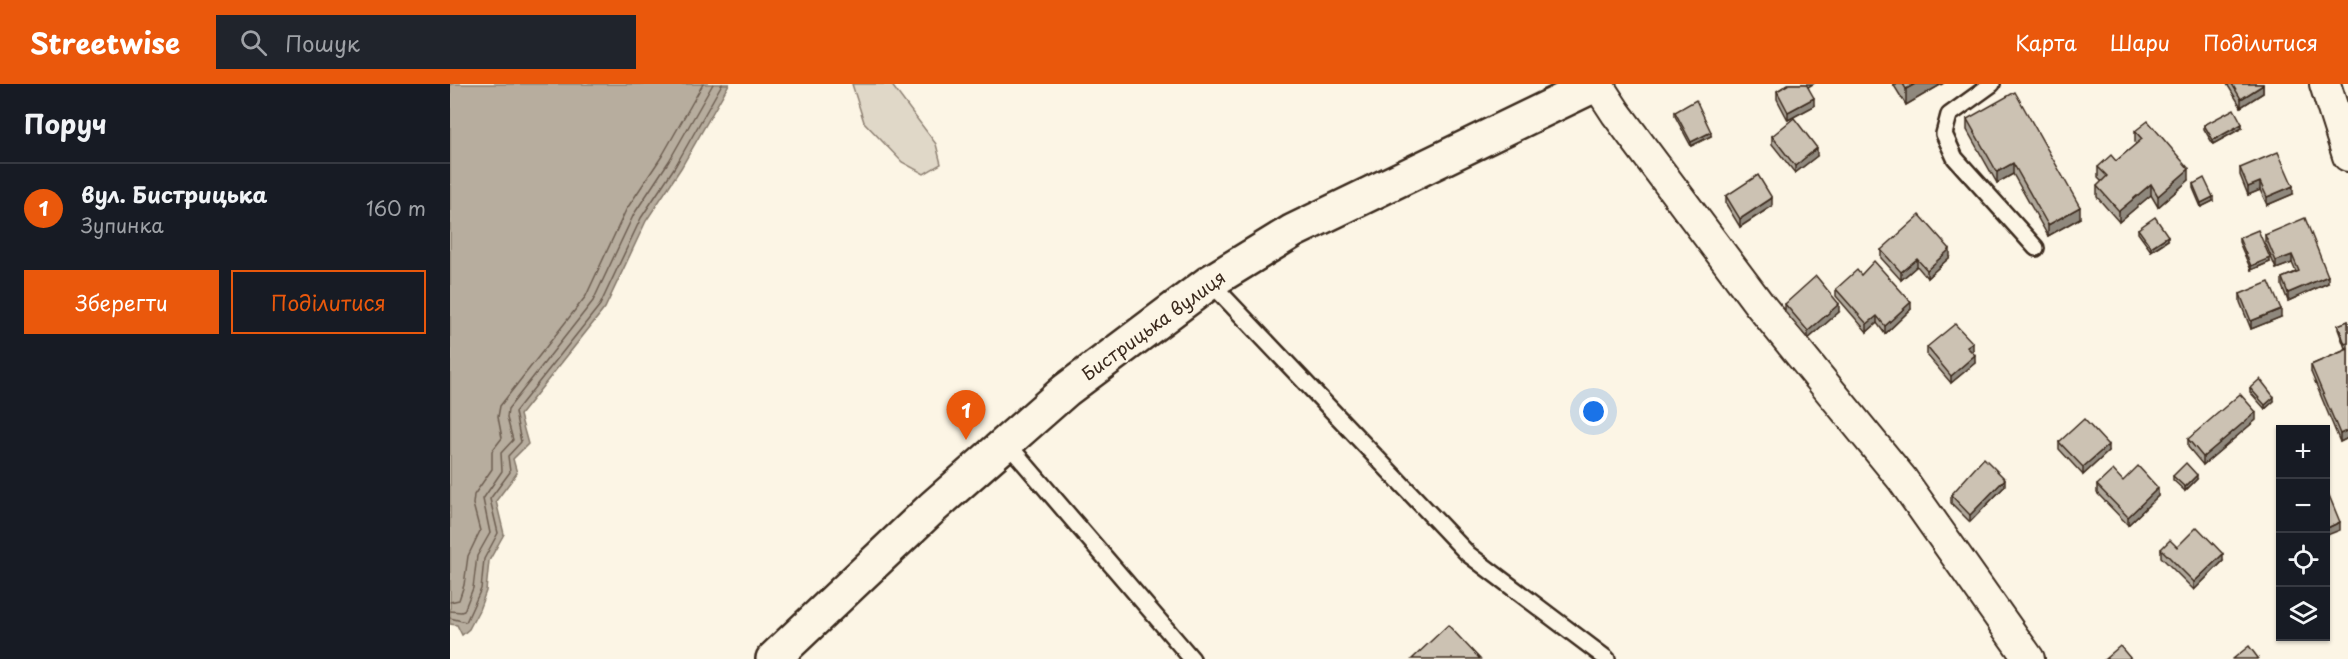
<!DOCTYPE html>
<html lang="uk">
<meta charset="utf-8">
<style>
:root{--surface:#171b24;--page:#20242c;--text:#f1f3f6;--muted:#9ea1a6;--line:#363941;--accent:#ea580c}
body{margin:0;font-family:"Playpen Sans",sans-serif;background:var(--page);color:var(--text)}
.controls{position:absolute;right:18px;bottom:18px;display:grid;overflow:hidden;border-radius:0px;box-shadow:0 2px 4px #0004}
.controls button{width:54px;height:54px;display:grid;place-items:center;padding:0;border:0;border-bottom:2px solid var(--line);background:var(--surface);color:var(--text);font:30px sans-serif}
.you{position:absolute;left:1144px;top:328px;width:21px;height:21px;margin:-15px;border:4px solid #fff;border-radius:50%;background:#1a73e8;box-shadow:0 0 0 9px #1a73e833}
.badge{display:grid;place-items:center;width:39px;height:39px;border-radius:50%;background:var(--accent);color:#fff;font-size:20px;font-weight:700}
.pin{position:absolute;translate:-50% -50px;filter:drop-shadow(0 2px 3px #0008)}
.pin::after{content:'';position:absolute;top:32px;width:21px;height:18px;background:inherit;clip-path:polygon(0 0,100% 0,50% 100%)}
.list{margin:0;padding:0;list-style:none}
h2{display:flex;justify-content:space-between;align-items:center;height:78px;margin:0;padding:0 24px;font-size:26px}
h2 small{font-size:20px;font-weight:400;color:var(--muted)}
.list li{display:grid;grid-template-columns:39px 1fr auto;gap:18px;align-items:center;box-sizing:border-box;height:90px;padding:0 24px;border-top:2px solid var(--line)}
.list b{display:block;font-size:22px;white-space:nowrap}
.list p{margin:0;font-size:20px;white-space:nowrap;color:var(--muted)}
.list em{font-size:20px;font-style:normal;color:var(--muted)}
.actions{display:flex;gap:12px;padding:18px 24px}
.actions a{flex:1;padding:14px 0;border:2px solid var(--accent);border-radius:0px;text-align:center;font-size:21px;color:var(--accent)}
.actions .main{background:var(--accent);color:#fff}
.icon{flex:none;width:33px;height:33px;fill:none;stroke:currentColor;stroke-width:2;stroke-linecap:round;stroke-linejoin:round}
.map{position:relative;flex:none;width:1898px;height:575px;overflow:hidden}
header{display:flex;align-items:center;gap:36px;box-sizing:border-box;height:84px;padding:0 30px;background:var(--accent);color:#fff}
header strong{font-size:28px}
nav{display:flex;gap:33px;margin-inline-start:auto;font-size:21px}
.search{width:420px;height:54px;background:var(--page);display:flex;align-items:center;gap:15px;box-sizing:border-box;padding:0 21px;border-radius:0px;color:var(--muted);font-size:22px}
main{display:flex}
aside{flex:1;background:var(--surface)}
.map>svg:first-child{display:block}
.green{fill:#e0d8c8;stroke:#8e8173;stroke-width:1.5}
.water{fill:#b7ad9e;stroke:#85796b;stroke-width:1.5}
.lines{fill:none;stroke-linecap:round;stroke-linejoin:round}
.shore{stroke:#6d5e51;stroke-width:1.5}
.service-casing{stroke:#3b2a1e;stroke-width:20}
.minor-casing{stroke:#3b2a1e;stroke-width:34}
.tertiary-casing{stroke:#3b2a1e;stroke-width:38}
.service{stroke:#fcf5e5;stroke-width:15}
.minor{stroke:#fcf5e5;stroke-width:30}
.tertiary{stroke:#fcf5e5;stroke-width:33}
.wall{fill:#afa79a;stroke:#3b2a1e;stroke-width:1.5}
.shaded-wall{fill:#8f887d;stroke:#3b2a1e;stroke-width:1.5}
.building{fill:#ccc2b3;stroke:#3b2a1e;stroke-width:1.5}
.labels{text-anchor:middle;stroke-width:4.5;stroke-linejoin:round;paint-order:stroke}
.street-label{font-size:18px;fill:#3b2a1e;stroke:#fcf5e5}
</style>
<header>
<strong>Streetwise</strong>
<div class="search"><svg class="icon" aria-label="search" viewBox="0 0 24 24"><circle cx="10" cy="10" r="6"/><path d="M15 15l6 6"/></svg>Пошук</div>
<nav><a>Карта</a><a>Шари</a><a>Поділитися</a></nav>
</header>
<main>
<aside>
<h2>Поруч<small></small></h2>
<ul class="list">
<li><span class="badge">1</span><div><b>вул. Бистрицька</b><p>Зупинка</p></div><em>160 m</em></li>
</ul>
<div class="actions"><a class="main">Зберегти</a><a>Поділитися</a></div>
</aside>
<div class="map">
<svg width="1898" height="575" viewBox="0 0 1898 575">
<rect width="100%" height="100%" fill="#fcf5e5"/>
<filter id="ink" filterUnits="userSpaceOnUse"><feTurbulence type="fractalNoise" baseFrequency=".0167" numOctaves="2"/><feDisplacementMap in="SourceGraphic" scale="12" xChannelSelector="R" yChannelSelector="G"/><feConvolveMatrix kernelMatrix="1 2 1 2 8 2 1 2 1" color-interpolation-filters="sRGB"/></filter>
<g filter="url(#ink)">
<polygon class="green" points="402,0 441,0 486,60 491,80 474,90 452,78 414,38"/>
<polygon class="water" points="0,0 279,0 231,84 196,137 155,224 70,331 78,360 63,375 67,389 46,417 54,450 39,477 36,507 29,526 19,545 12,551 7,541 0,540"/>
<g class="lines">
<g class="shore">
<polyline points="0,518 9,516 14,501 18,472 30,447 23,420 24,411 42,385 42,367 52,354 48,333 50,322 136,212 176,126 212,72 253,0"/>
<polyline points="0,527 11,528 14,527 23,504 27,472 40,449 33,415 52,387 51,369 63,356 57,334 58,325 143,217 184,130 219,77 263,0"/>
<polyline points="0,534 16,538 31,505 34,475 48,449 40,415 60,388 58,372 71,358 65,328 150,221 191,134 226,81 272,0"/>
</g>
<defs>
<g id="service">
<polyline points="1542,0 1499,31 1494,50 1505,74 1586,164"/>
<polyline points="760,198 1018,470 1157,575"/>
<polyline points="556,358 742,575"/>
</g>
<g id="minor">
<polyline points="1147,0 1166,29 1309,220 1452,395 1579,575"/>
<polyline points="1875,0 1898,72"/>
</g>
<polyline id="tertiary" points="323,575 482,424 616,306 760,198 843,147 1147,0"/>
</defs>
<use href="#service" class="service-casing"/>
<use href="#minor" class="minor-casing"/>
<use href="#tertiary" class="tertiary-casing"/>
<use href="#service" class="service"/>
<use href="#minor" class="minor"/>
<use href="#tertiary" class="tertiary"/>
</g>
<g class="wall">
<polygon points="1338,0 1363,0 1358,3 1364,22 1338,36 1327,15 1327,7"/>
<polygon points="1443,0 1492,0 1456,21"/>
<polygon points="1777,0 1813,0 1813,9 1791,23"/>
<polygon points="1225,28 1261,52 1241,62 1225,32"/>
<polygon points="1517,35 1630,134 1598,152 1563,90 1547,99 1517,46"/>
<polygon points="1754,41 1792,44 1763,60 1754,45"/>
<polygon points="1685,47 1739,96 1708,123 1701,111 1669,138 1647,113 1647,102 1652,98 1648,94 1648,83 1666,77 1686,60 1685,58"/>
<polygon points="1322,52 1367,72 1345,89 1322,60"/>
<polygon points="1790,84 1843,110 1817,121 1810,106 1798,111 1790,91"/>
<polygon points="1743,100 1763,117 1751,123 1743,104"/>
<polygon points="1276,112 1322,122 1290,143 1276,120"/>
<polygon points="1688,145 1718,156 1701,167 1688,149"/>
<polygon points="1815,151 1878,199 1838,217 1832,202 1832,194 1846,188 1842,179 1826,185 1815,158"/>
<polygon points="1789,154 1820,178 1801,186 1789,158"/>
<polygon points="1431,166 1500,173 1477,194 1467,182 1451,196 1431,174"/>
<polygon points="1411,191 1461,225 1435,250 1427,239 1417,248 1386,212 1386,205"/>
<polygon points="1790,210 1831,233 1801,245 1790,218"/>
<polygon points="1335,220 1389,228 1358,255 1335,228"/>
<polygon points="1898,237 1898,263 1895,264 1888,245 1888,241"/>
<polygon points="1477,263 1523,267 1522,268 1525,279 1501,299 1477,271"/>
<polygon points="1898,265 1898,354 1890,358 1861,288 1861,281"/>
<polygon points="1800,304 1824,317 1815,325 1800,308"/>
<polygon points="1806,336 1753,381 1738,363 1738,355"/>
<polygon points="1609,358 1658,368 1633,391 1609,365"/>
<polygon points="1723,392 1747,395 1735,407 1723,396"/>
<polygon points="1673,397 1708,412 1678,441 1647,409 1647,401"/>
<polygon points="1555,402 1520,438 1501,419 1501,411"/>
<polygon points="1727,463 1773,477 1744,506 1711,473 1711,465"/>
</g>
<g class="shaded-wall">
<polygon points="1465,0 1492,0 1456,21 1456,5"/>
<polygon points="1813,1 1813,9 1791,23 1791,15"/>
<polygon points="1364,14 1364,22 1338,36 1338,28"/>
<polygon points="1792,40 1792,44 1763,60 1763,56"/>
<polygon points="1261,48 1261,52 1241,62 1241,58"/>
<polygon points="1367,64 1367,72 1345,89 1345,82"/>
<polygon points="1563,79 1563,90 1547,99 1547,88"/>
<polygon points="1739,85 1739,96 1708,123 1708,112"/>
<polygon points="1810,98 1810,106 1798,111 1798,103"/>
<polygon points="1701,100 1701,111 1669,138 1669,127"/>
<polygon points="1843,102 1843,110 1817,121 1817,113"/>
<polygon points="1763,113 1763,117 1751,123 1751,119"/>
<polygon points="1322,114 1322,122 1290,143 1290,135"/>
<polygon points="1630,123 1630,134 1598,152 1598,141"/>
<polygon points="1718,152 1718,156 1701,167 1701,163"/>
<polygon points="1500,165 1500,173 1477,194 1477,186"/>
<polygon points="1842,171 1842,179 1826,185 1826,177"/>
<polygon points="1820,174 1820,178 1801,186 1801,182"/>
<polygon points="1467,175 1467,182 1451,196 1451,188"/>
<polygon points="1878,192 1878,199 1838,217 1838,209"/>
<polygon points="1461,218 1461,225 1435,250 1435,242"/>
<polygon points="1389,220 1389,228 1358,255 1358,247"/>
<polygon points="1831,225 1831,233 1801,245 1801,237"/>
<polygon points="1427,232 1427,239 1417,248 1417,240"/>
<polygon points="1523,259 1523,267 1517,271 1517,263"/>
<polygon points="1525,271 1525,279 1501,299 1501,292"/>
<polygon points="1824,313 1824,317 1815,325 1815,321"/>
<polygon points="1806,328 1806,336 1753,381 1753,373"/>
<polygon points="1898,346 1898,354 1890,358 1890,350"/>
<polygon points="1658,361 1658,368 1633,391 1633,383"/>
<polygon points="1747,391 1747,395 1735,407 1735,403"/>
<polygon points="1555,395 1555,402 1520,438 1520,431"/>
<polygon points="1708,404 1708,412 1678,441 1678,433"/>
<polygon points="1890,438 1890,446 1875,452 1875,445"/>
<polygon points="1773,470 1773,477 1744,506 1744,498"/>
</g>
<g class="building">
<polygon points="1339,0 1356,0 1364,14 1338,28 1327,7"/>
<polygon points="1453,0 1465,0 1456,5"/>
<polygon points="1782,0 1813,0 1813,1 1791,15"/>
<polygon points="1565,8 1630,123 1598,141 1563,79 1547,88 1517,35"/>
<polygon points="1246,16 1261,48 1241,58 1225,28"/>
<polygon points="1784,25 1792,40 1763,56 1754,41"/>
<polygon points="1344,34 1367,64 1345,82 1322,52"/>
<polygon points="1698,37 1739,85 1708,112 1701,100 1669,127 1647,102 1657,92 1648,83 1661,71 1666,77 1692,55 1685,47"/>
<polygon points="1828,68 1843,102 1817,113 1810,98 1798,103 1790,84"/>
<polygon points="1308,91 1322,114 1290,135 1276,112"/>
<polygon points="1754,94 1763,113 1751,119 1743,100"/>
<polygon points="1470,131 1500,165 1477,186 1467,175 1451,188 1431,166"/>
<polygon points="1705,133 1718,152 1701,163 1688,145"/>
<polygon points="1855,134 1878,192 1838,209 1832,194 1849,187 1842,171 1826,177 1815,151"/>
<polygon points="1808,146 1820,174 1801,182 1789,154"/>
<polygon points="1424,177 1461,218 1435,242 1427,232 1417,240 1386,205 1407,186 1411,191"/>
<polygon points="1366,192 1389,220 1358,247 1335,220"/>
<polygon points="1819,198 1831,225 1801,237 1790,210"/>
<polygon points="1898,237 1898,259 1895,260 1888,241"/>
<polygon points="1505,240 1523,259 1517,263 1525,271 1501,292 1477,263"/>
<polygon points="1898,265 1898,346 1890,350 1861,281"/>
<polygon points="1810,295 1824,313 1815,321 1800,304"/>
<polygon points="1790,310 1806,328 1753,373 1738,355"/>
<polygon points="1634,335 1658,361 1633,383 1609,358"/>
<polygon points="1534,374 1555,395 1520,431 1501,411"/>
<polygon points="1736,379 1747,391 1735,403 1723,392"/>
<polygon points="1688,382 1708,404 1678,433 1647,401 1663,386 1673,397"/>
<polygon points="1878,409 1890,438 1875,445 1875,410"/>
<polygon points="1747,443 1773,470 1744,498 1711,465 1720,456 1727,463"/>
<polygon points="998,541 1030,575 962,575"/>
<polygon points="1670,562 1681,575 1655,575"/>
<polygon points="1799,562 1808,574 1807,575 1783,575"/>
</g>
</g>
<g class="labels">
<g class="street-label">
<text transform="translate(704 242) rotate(-36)" y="6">Бистрицька вулиця</text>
</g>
</g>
</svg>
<div class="controls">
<button>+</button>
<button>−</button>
<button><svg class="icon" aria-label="locate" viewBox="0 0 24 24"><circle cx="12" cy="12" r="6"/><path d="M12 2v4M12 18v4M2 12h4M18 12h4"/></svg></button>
<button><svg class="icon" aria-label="layers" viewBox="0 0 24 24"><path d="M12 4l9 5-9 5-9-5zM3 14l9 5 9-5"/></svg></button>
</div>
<div class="you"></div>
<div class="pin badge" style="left:516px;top:356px">1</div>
</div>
</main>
